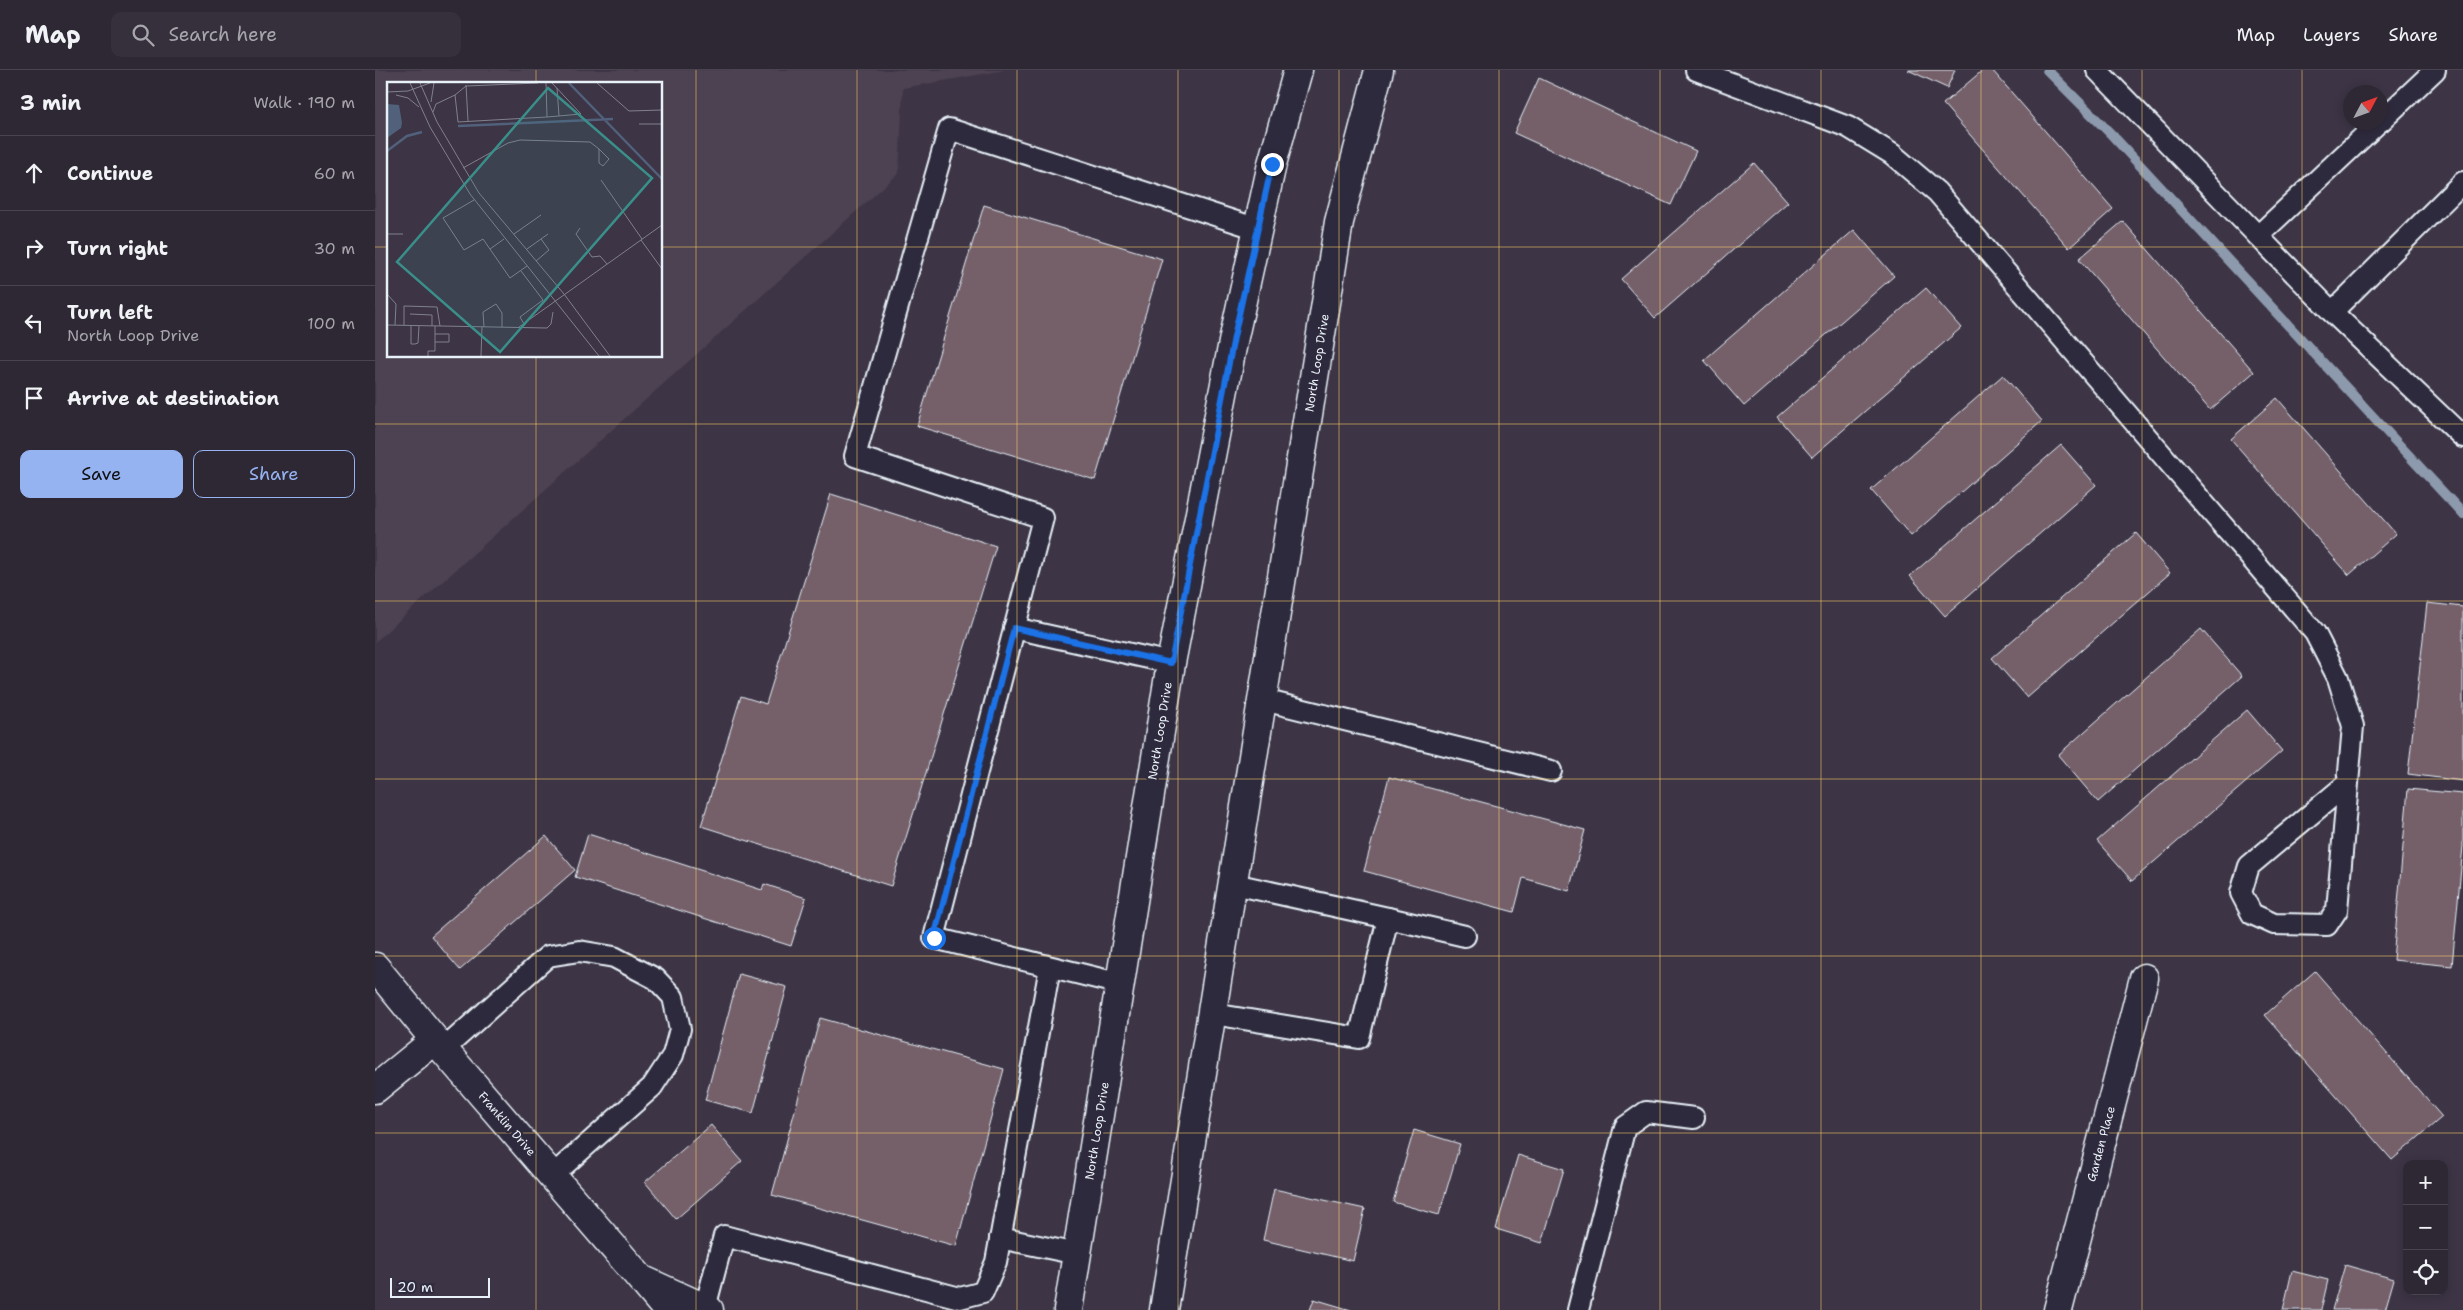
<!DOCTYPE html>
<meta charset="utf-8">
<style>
:root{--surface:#2e2834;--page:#36303c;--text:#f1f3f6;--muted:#a7a6ac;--line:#49444f;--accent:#95b2f1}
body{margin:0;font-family:"Shantell Sans",sans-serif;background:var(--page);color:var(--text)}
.controls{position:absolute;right:15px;bottom:15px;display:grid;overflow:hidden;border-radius:10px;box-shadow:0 2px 8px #0003}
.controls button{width:45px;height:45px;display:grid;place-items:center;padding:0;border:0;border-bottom:1px solid var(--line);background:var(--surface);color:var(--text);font:25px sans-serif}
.compass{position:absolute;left:1968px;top:15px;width:45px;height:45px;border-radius:50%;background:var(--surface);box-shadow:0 2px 8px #0003;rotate:49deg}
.scale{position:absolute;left:15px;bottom:12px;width:100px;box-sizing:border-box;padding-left:5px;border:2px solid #e8f1f8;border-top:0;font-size:14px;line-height:18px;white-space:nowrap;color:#e8f1f8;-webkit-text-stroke:4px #2f2a3d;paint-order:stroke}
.stop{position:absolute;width:15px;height:15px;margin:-11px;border:4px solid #1a73e8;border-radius:50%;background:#fff}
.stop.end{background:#1a73e8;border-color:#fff;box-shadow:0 1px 5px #0008}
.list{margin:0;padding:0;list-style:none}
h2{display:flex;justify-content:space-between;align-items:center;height:65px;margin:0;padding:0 20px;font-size:21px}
h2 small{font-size:16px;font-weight:400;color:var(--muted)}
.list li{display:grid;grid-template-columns:32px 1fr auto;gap:15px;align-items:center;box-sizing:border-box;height:75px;padding:0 20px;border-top:1px solid var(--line)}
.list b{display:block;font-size:19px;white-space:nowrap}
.list p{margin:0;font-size:16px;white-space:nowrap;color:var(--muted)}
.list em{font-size:16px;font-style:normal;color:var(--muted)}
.actions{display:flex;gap:10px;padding:15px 20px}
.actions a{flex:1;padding:11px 0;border:1px solid var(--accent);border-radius:10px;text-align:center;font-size:18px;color:var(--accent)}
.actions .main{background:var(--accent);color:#111}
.icon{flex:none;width:28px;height:28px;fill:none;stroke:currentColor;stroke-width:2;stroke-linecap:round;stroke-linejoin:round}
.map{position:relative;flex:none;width:2088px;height:1240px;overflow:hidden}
header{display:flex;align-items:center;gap:30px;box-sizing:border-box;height:70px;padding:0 25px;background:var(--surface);border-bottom:1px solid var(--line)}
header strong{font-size:24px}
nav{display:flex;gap:28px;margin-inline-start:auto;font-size:18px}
.search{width:350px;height:45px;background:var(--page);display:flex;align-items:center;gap:12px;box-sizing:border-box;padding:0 18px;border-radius:10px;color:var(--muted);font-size:19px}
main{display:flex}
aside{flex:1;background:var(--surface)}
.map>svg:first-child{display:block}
.built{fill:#4e4251;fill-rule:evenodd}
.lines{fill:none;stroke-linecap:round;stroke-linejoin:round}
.stream{stroke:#8d9aad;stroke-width:10}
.building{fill:#75616a;stroke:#e8f1f8}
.lane-casing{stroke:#e8f1f8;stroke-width:24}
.street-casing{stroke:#e8f1f8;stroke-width:31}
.secondary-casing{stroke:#e8f1f8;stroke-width:31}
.lane{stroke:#2f2a3d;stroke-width:20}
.street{stroke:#2f2a3d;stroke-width:28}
.secondary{stroke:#2f2a3d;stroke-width:28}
.route{stroke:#1a73e8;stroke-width:6}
.grid{fill:none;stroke:#ffd166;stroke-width:1;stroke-opacity:0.55}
.labels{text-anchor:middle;stroke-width:4.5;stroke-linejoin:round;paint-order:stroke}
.street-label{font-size:12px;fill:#e8f1f8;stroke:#2f2a3d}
.inset-river{fill:none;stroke:#51607b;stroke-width:2.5}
.inset-road{fill:none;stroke:#81808d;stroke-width:1}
.view{fill:#3a8f8a;fill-opacity:0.15;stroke:#3a8f8a;stroke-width:2.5}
.inset-edge{fill:none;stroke:#e8f1f8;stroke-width:2.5}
</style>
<header>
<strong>Map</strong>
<div class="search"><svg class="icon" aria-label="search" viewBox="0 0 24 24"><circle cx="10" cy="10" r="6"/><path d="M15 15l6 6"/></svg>Search here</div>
<nav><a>Map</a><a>Layers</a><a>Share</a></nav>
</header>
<main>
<aside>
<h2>3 min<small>Walk · 190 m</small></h2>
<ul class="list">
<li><svg class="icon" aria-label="ahead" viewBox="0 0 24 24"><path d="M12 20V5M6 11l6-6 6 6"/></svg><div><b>Continue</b></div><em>60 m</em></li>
<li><svg class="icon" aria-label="right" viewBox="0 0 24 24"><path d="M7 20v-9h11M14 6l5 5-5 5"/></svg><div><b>Turn right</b></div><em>30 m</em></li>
<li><svg class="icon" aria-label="left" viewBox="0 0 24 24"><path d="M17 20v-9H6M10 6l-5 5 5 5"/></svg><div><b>Turn left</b><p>North Loop Drive</p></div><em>100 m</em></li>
<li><svg class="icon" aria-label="arrive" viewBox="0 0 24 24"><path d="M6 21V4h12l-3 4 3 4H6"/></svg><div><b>Arrive at destination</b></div></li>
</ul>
<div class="actions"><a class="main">Save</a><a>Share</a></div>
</aside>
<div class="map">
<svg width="2088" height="1240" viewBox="0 0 2088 1240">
<rect width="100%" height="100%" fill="#3d3546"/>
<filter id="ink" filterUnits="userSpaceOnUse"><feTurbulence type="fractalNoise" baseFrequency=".02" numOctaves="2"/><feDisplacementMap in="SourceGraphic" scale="10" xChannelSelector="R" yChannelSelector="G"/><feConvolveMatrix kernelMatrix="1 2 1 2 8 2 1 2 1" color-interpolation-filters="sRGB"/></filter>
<g filter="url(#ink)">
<path class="built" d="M0,0H630L528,18L524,103L0,572ZM14,14H286V286H14Z"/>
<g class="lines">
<polyline class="stream" points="1672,0 1737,65 2088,444"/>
</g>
<g class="building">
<polygon points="1533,0 1580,0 1572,18"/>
<polygon points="1608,0 1617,0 1738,139 1694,178 1568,34"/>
<polygon points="1164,8 1321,81 1296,135 1139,63"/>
<polygon points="1379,93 1413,132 1280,248 1246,209"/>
<polygon points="609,135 787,189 720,410 542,356"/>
<polygon points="1748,151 1879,302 1835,340 1704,189"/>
<polygon points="1479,160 1519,206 1369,336 1329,290"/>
<polygon points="1551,218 1586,258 1437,387 1402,347"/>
<polygon points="1628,305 1667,351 1536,466 1496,420"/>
<polygon points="1902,328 2021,464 1974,505 1856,369"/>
<polygon points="1686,375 1721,415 1570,546 1535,506"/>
<polygon points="456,424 621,476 516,816 326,756 366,626 391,634"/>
<polygon points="1761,463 1795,503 1652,628 1617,588"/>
<polygon points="2052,533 2088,537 2088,711 2033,704"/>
<polygon points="1826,559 1867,606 1723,732 1683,685"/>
<polygon points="1872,640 1907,681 1757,811 1722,771"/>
<polygon points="1014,707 1210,760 1194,821 1148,808 1139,842 989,801"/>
<polygon points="2033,719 2088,724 2088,776 2077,896 2018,890"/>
<polygon points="213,764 387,820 389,814 431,828 416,876 200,807"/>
<polygon points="171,766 200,800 85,900 56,866"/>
<polygon points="1940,901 2067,1047 2017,1090 1890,945"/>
<polygon points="364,904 412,917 378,1043 330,1030"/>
<polygon points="445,948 629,999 581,1176 397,1125"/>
<polygon points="336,1055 367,1091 301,1149 270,1112"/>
<polygon points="1039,1060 1085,1074 1064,1145 1018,1132"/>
<polygon points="1143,1085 1189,1099 1167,1173 1121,1159"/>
<polygon points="899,1119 990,1139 978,1191 888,1170"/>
<polygon points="1970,1195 2019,1209 2010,1240 1957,1240"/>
<polygon points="1917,1201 1953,1210 1946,1240 1908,1240"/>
<polygon points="939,1229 976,1240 935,1240"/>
</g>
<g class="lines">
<defs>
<g id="lane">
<polyline points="1321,0 1473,57 1517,84 1562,122 1940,563 1963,608 1978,656 1962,840 1952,855 1899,854 1877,844 1866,823 1874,796 1973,713"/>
<polyline points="1722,0 1883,166"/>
<polyline points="2006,51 2060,0"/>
<polyline points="2004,52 1883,166 1957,242 2088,367"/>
<polyline points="1957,242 2088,112"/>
<polyline points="639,558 796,593"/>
<polyline points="888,630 1176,701"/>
<polyline points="859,814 1013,848"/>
<polyline points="746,914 559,868 668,448 480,386 574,59 883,159"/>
<polyline points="838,944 984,968 1013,848 1090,866"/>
<polyline points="68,980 173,886 204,881 239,887 281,909 298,927 305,959 298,985 277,1017 177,1106"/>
<polyline points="625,1168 702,1184"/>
<polyline points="330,1238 349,1166 585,1228 608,1222 621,1192 675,897"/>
<polyline points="1203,1240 1250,1057 1271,1042 1319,1048"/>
</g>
<g id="street">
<polyline points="266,1209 292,1240"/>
<polyline points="1683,1240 1769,908"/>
</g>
<g id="secondary">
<polyline points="0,897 60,970 266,1209 334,1240"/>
<polyline points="0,1019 60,970"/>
<polyline points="693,1240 796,593 859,267 897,94 923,0"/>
<polyline points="789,1240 964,152 1004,0"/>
</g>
</defs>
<use href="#lane" class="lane-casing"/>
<use href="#street" class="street-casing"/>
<use href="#secondary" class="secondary-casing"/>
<use href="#lane" class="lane"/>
<use href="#street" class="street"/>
<use href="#secondary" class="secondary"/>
</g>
</g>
<g class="lines" filter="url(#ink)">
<polyline class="route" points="559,868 639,558 796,593 859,267 897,94"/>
</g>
<path class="grid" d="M161,0V14M321,0V1240M482,0V1240M642,0V1240M803,0V1240M964,0V1240M1124,0V1240M1285,0V1240M1446,0V1240M1606,0V1240M1767,0V1240M1927,0V1240M0,177H14M286,177H2088M161,286V1240M0,354H2088M0,531H2088M0,709H2088M0,886H2088M0,1063H2088"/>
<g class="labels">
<g class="street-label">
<text transform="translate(942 293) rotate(-81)" y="4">North Loop Drive</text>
<text transform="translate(785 661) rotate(-81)" y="4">North Loop Drive</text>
<text transform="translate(132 1054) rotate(49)" y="4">Franklin Drive</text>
<text transform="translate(722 1061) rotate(-81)" y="4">North Loop Drive</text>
<text transform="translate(1726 1074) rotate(-75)" y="4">Garden Place</text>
</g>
</g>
<g transform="translate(12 12)">
<rect width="275" height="275" fill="#3d3546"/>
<path d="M0,22L12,23L15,41L14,46L0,56Z" fill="#51607b"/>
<path class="inset-river" d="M182,1L275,97M71,44L226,37M0,69L20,54L35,50"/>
<path class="inset-road" d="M23,1L43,45L83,112L212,274M33,1L50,40L92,111L177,212L223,274M159,1L160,35L194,32L165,1M210,1L242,29L275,28M79,3L81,39M170,6L172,34M0,10L21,9L43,1M9,13L21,16L32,25M68,13L79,4L151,1M44,20L47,1M46,30L49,22L68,13L71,40L160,35M252,42H275M76,86L121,61L133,58L203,60L212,67V81L216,84L222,77L212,67M214,98L255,157M87,118L56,136L77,168L96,157L123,196L140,184M193,146L189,152L205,175L213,174L220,182M0,152H16M127,152L154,133M254,158L275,187M103,167L117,157M140,167L154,157M149,179L162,168L154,157L161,152M134,189L156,218L133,235L137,242M0,212L9,222L8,243M23,232L45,233V244M0,243L160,246L164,242L166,230M17,243V224L50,225L53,244M24,243V262H28L31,261L32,244M97,245L96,230L109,222L115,231V245M132,245L275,143M48,260H62V252H48M41,274V269H48V244M94,274L95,245"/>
<path class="view" d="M161,6L265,96L113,270L10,180Z"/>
<rect width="275" height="275" class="inset-edge"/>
</g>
</svg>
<div class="controls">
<button>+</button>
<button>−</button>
<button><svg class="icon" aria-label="locate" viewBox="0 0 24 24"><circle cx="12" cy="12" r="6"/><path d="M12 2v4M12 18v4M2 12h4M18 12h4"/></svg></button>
</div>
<svg class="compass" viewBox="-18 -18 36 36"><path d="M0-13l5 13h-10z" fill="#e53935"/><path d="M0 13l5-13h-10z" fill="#a7a6ac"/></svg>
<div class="scale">20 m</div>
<div class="stop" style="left:559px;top:868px"></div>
<div class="stop end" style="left:897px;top:94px"></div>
</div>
</main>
